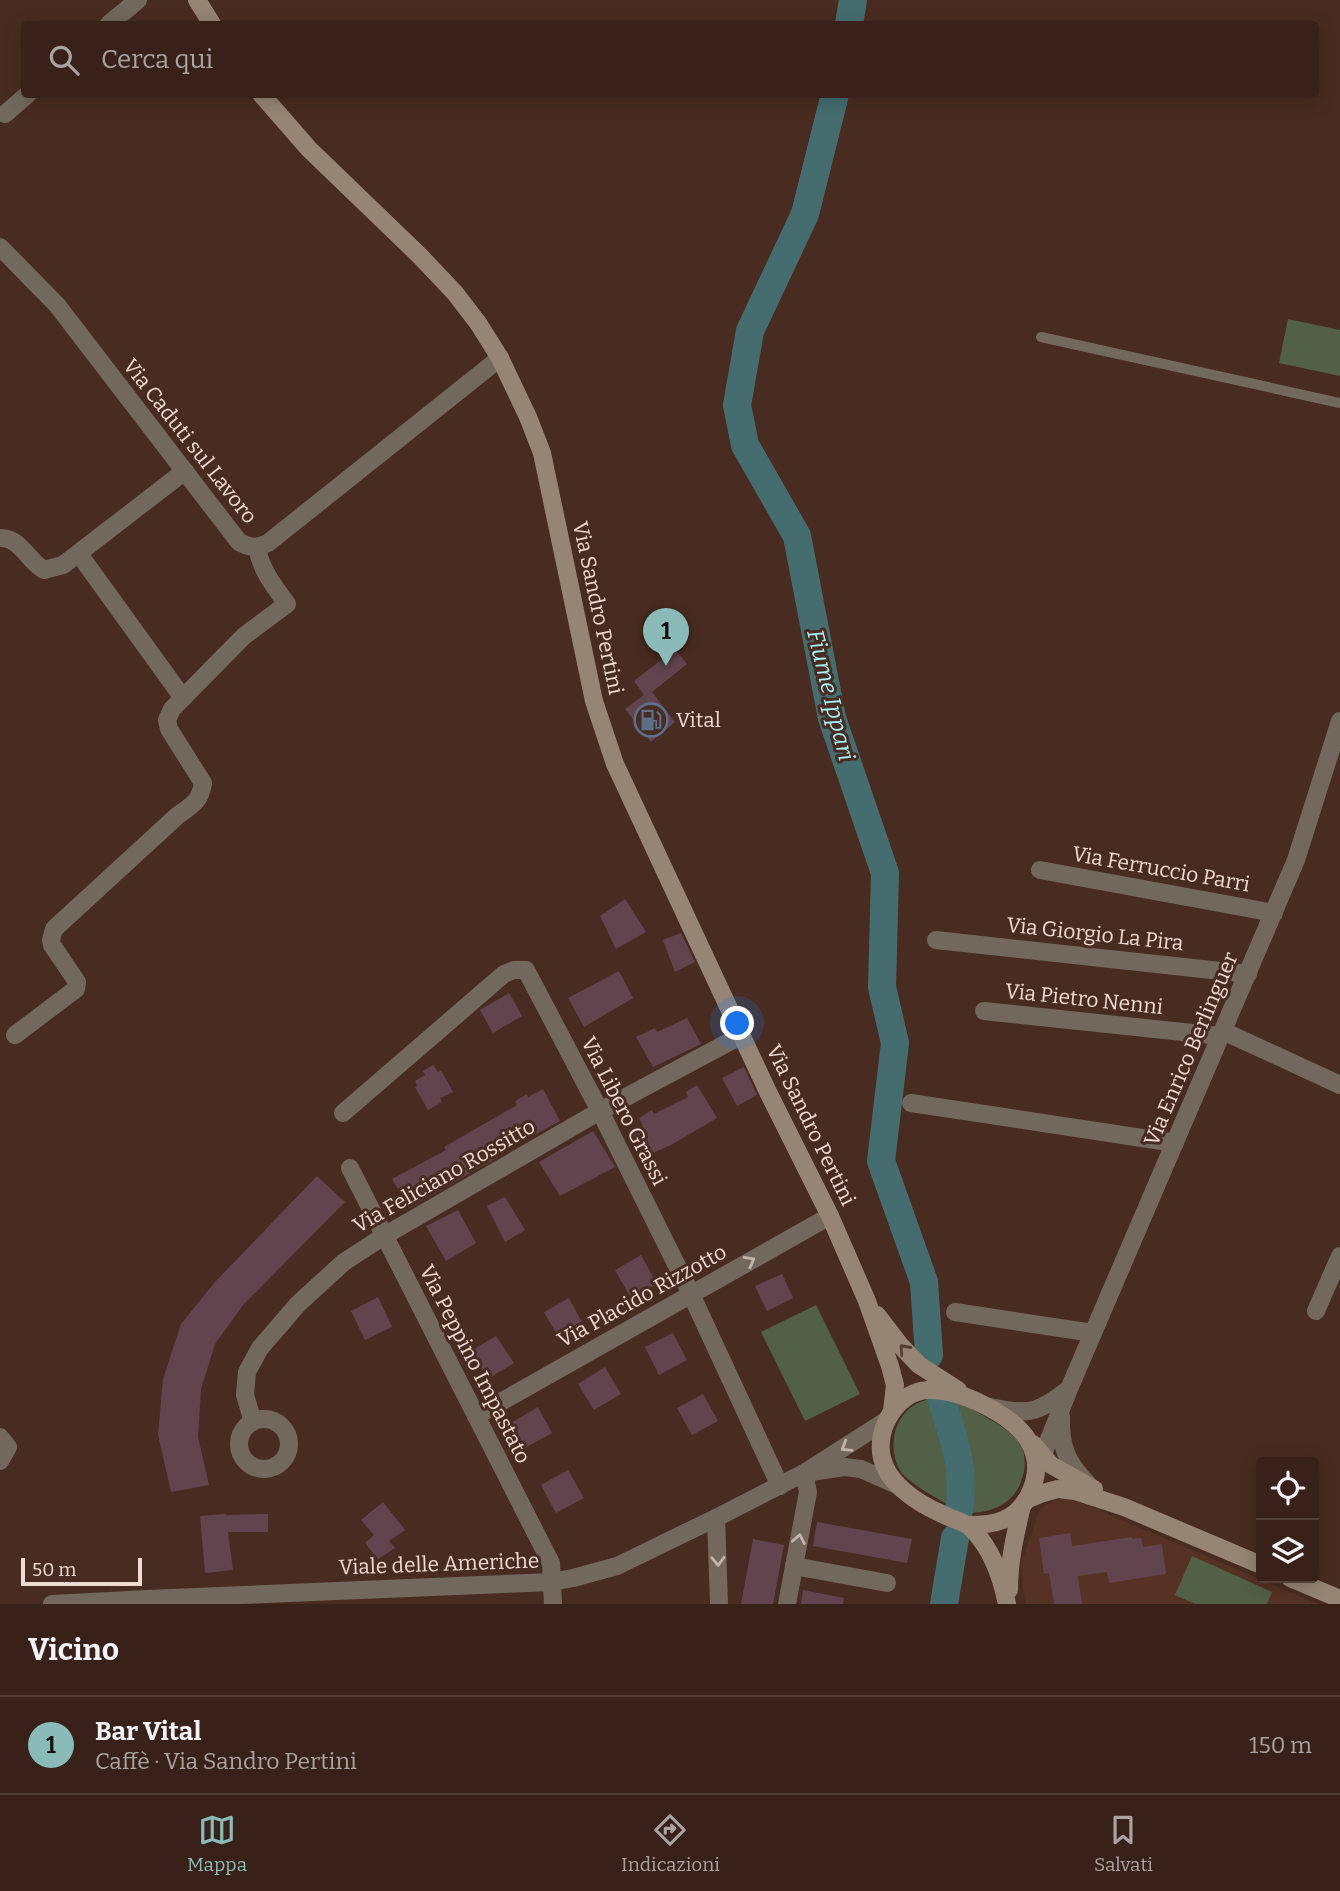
<!DOCTYPE html>
<html lang="it">
<meta charset="utf-8">
<style>
:root{--surface:#372119;--page:#3e2922;--text:#f1f3f6;--muted:#aaa3a2;--line:#513e38;--accent:#8bbbb9}
body{margin:0;font-family:Bitter,serif;background:var(--page);color:var(--text)}
.controls{position:absolute;right:21px;bottom:21px;display:grid;overflow:hidden;border-radius:7px;box-shadow:0 4px 18px #0003}
.controls button{width:63px;height:63px;display:grid;place-items:center;padding:0;border:0;border-bottom:2px solid var(--line);background:var(--surface);color:var(--text);font:35px sans-serif}
.scale{position:absolute;left:21px;bottom:18px;width:121px;box-sizing:border-box;padding-left:7px;border:4px solid #efdbd4;border-top:0;font-size:19px;line-height:24px;white-space:nowrap;color:#efdbd4;-webkit-text-stroke:5px #492c21;paint-order:stroke}
.you{position:absolute;left:738px;top:1024px;width:24px;height:24px;margin:-18px;border:5px solid #fff;border-radius:50%;background:#1a73e8;box-shadow:0 0 0 10px #1a73e833}
.badge{display:grid;place-items:center;width:46px;height:46px;border-radius:50%;background:var(--accent);color:#111;font-size:23px;font-weight:700}
.pin{position:absolute;translate:-50% -58px;filter:drop-shadow(0 2px 4px #0008)}
.pin::after{content:'';position:absolute;top:37px;width:24px;height:21px;background:inherit;clip-path:polygon(0 0,100% 0,50% 100%)}
.list{margin:0;padding:0;list-style:none}
h2{display:flex;justify-content:space-between;align-items:center;height:91px;margin:0;padding:0 28px;font-size:30px}
h2 small{font-size:23px;font-weight:400;color:var(--muted)}
.list li{display:grid;grid-template-columns:46px 1fr auto;gap:21px;align-items:center;box-sizing:border-box;height:98px;padding:0 28px;border-top:2px solid var(--line)}
.list b{display:block;font-size:26px;white-space:nowrap}
.list p{margin:0;font-size:23px;white-space:nowrap;color:var(--muted)}
.list em{font-size:23px;font-style:normal;color:var(--muted)}
.icon{flex:none;width:38px;height:38px;fill:none;stroke:currentColor;stroke-width:2;stroke-linecap:round;stroke-linejoin:round}
.map{position:relative;flex:none;width:1340px;height:1604px;overflow:hidden}
.search{position:absolute;background:var(--surface);box-shadow:0 4px 18px #0003;left:21px;right:21px;top:21px;height:77px;display:flex;align-items:center;gap:18px;box-sizing:border-box;padding:0 24px;border-radius:7px;color:var(--muted);font-size:26px}
.sheet{height:189px;background:var(--surface)}
nav{display:flex;justify-content:space-around;align-items:center;box-sizing:border-box;height:98px;border-top:2px solid var(--line);background:var(--surface);font-size:19px;color:var(--muted)}
nav a{display:grid;justify-items:center;gap:4px}
nav .on{color:var(--accent)}
.map>svg:first-child{display:block}
.built{fill:#563224}
.green{fill:#526047}
.lines{fill:none;stroke-linecap:round;stroke-linejoin:round}
.river{stroke:#456d70;stroke-width:28}
.building{fill:#62444f}
.service{stroke:#73685d;stroke-width:10}
.minor{stroke:#73685d;stroke-width:18}
.tertiary{stroke:#73685d;stroke-width:18}
.secondary{stroke:#968574;stroke-width:18}
.oneway{stroke:#c4b3aa}
.oneway2{stroke:#583e32}
.labels{text-anchor:middle;stroke-width:6;stroke-linejoin:round;paint-order:stroke}
.street-label{font-size:21px;fill:#efdbd4;stroke:#492c21}
.poi-label{font-size:21px;fill:#efdbd4;stroke:#492c21;text-anchor:start}
.water-label{font-size:23px;font-style:italic;fill:#a8f3f9;stroke:#492c21}
</style>
<div class="map">
<svg width="1340" height="1604" viewBox="0 0 1340 1604">
<rect width="100%" height="100%" fill="#492c21"/>
<polygon class="built" points="1062,1498 1072,1499 1318,1604 1025,1604 1021,1564 1039,1511 1045,1505"/>
<g class="green">
<polygon points="1288,319 1340,330 1340,376 1279,363"/>
<polygon points="816,1305 860,1394 805,1421 761,1332"/>
<path d="M934,1398C954,1399 967,1406 984,1416C1012,1432 1034,1446 1021,1482C1016,1496 1004,1506 990,1510C984,1512 976,1513 969,1513C956,1511 908,1483 901,1472C889,1452 891,1424 910,1408C917,1402 926,1400 934,1398Z"/>
<polygon points="1192,1556 1272,1592 1267,1604 1195,1604 1175,1595"/>
</g>
<g class="lines">
<g class="river">
<polyline points="849,24 853,0"/>
<polyline points="835,94 805,214 750,331 737,405 745,445 797,536 832,718 885,873 882,987 895,1043 881,1161 924,1282 929,1355"/>
<path d="M941,1398C953,1436 966,1469 959,1510"/>
<polyline points="944,1604 955,1538"/>
</g>
</g>
<g class="building">
<polygon points="675,649 687,664 652,692 675,722 651,742 625,709 644,695 634,681"/>
<polygon points="625,899 646,932 616,949 600,916"/>
<polygon points="681,933 695,962 675,972 663,940"/>
<polygon points="619,971 633,998 584,1027 568,998"/>
<polygon points="509,993 522,1016 493,1033 480,1010"/>
<polygon points="687,1018 701,1044 653,1067 636,1037 655,1028 657,1032"/>
<polygon points="433,1065 438,1072 441,1070 453,1092 440,1098 442,1102 428,1110 415,1087 417,1086 415,1081 425,1075 423,1071"/>
<polygon points="744,1067 757,1095 737,1106 722,1078"/>
<polygon points="697,1085 717,1118 671,1145 641,1158 628,1132 643,1126 639,1118 652,1110 654,1114 688,1097 686,1092"/>
<polygon points="543,1089 560,1121 497,1155 498,1157 409,1208 392,1179 446,1150 444,1147 517,1105 515,1101 527,1094 528,1097"/>
<polygon points="593,1131 615,1167 560,1196 539,1162"/>
<polygon points="317,1176 345,1202 243,1305 215,1344 201,1389 198,1437 209,1485 171,1492 158,1435 163,1379 181,1324 215,1282"/>
<polygon points="505,1197 525,1230 505,1242 487,1206"/>
<polygon points="458,1210 476,1243 446,1261 426,1226"/>
<polygon points="641,1255 657,1284 631,1298 615,1270"/>
<polygon points="782,1274 793,1298 767,1311 755,1286"/>
<polygon points="378,1297 392,1327 365,1340 351,1311"/>
<polygon points="569,1298 584,1326 560,1340 544,1312"/>
<polygon points="673,1333 687,1360 659,1375 645,1347"/>
<polygon points="496,1336 514,1363 488,1379 471,1351"/>
<polygon points="605,1367 621,1394 594,1410 578,1384"/>
<polygon points="703,1394 718,1421 692,1435 677,1408"/>
<polygon points="538,1407 552,1433 525,1448 511,1423"/>
<polygon points="568,1470 584,1498 556,1513 541,1485"/>
<polygon points="383,1502 405,1530 389,1541 395,1548 378,1559 365,1543 374,1535 361,1520"/>
<polygon points="226,1514 226,1515 268,1514 268,1532 228,1532 233,1570 205,1573 200,1516"/>
<polygon points="817,1522 912,1539 907,1563 813,1546"/>
<polygon points="1070,1533 1072,1546 1132,1537 1132,1539 1141,1538 1143,1547 1162,1544 1166,1574 1109,1583 1107,1572 1078,1576 1082,1604 1054,1604 1049,1573 1044,1574 1039,1538"/>
<polygon points="753,1539 784,1545 773,1604 741,1604"/>
<polygon points="803,1590 844,1598 843,1604 801,1604"/>
</g>
<g class="lines">
<polyline class="service" points="1041,337 1340,403"/>
<g class="minor">
<polyline points="109,24 138,0"/>
<polyline points="5,114 28,94"/>
<path d="M0,247L57,305L239,542C250,548 256,548 268,543L500,358"/>
<path d="M0,538C20,537 28,561 44,570L63,565L185,471"/>
<polyline points="79,554 183,698"/>
<polyline points="1040,870 1274,913"/>
<polyline points="936,940 1248,974"/>
<polyline points="984,1011 1221,1036"/>
<polyline points="1223,1031 1340,1085"/>
<path d="M15,1035L76,989L77,982L52,945L51,940L54,929L177,816C192,805 200,802 203,783L169,729L167,720L172,709L244,636L287,604C274,586 261,570 257,548"/>
<polyline points="911,1103 1175,1143"/>
<polyline points="343,1113 504,974 514,970 526,970 600,1111 691,1294 780,1486"/>
<polyline points="350,1168 551,1563 553,1604"/>
<polyline points="1316,1311 1340,1256"/>
<polyline points="955,1312 1093,1333"/>
<polyline points="476,1416 830,1216"/>
<circle cx="264" cy="1444" r="25"/>
<polyline points="253,1422 245,1395 247,1372 260,1348 298,1304 344,1262 384,1236 600,1111 742,1035"/>
<polyline points="0,1437 8,1447 0,1461"/>
<polyline points="716,1518 719,1604"/>
<polyline points="794,1566 887,1583"/>
<polyline points="52,1604 147,1599"/>
<polyline points="787,1604 808,1492 804,1473"/>
</g>
<g class="tertiary">
<path d="M990,1407C1027,1414 1035,1415 1066,1391"/>
<path d="M1061,1417C1060,1446 1067,1463 1087,1483"/>
<polyline points="1038,1467 1069,1389 1296,860 1340,721"/>
<polyline points="811,1472 844,1467 861,1469 895,1484"/>
<polyline points="149,1604 147,1599 552,1582 573,1578 617,1566 716,1518 804,1473 887,1420"/>
</g>
<g class="secondary">
<polyline points="197,0 212,24"/>
<polyline points="261,94 309,149 420,256 455,293 478,323 500,358 528,417 542,453 594,701 615,764 768,1092 830,1216 867,1301 890,1366 895,1385 892,1411"/>
<polyline points="877,1315 900,1345 919,1365 958,1390"/>
<polyline points="1033,1444 1051,1465 1094,1489"/>
<polyline points="1026,1500 1043,1493 1058,1489 1075,1491 1124,1507 1261,1565"/>
<path d="M969,1525C994,1525 1015,1521 1028,1497C1051,1453 1022,1424 984,1405C966,1396 948,1389 928,1390C898,1392 878,1425 881,1452C884,1482 917,1503 942,1514C951,1519 964,1521 971,1528C992,1549 1001,1576 1007,1604"/>
<polyline points="1290,1578 1340,1599"/>
<path d="M1009,1590C1009,1561 1015,1535 1022,1506"/>
</g>
</g>
<defs><path id="oneway-chevron" d="M-2-3.5L2.5 0L-2 3.5" fill="none" stroke-width="1.6" stroke-linecap="round" stroke-linejoin="round" transform="scale(1.75)"/></defs>
<g class="oneway">
<use href="#oneway-chevron" transform="translate(750 1261) rotate(-29)"/>
<use href="#oneway-chevron" transform="translate(846 1447) rotate(148)"/>
<use href="#oneway-chevron" transform="translate(799 1539) rotate(-79)"/>
<use href="#oneway-chevron" transform="translate(718 1561) rotate(88)"/>
</g>
<use class="oneway2" href="#oneway-chevron" transform="translate(904 1349) rotate(-132)"/>
<defs>
<symbol id="fuel-ring" viewBox="-11 -11 22 22"><circle r="9.5" fill="#492c21" stroke="#5c6f8a" stroke-width="1.5"/><path d="M-5.5-6h7V0h2V4h1.3V-2.5L3-4.5l.8-.8L6-3V5H2.5V1h-1V6h-7ZM-4.2-4.7v3.2H.2V-4.7Z" fill="#5c6f8a"/></symbol>
</defs>
<g fill-rule="evenodd">
<use href="#fuel-ring" x="632" y="701" width="38" height="38"/>
</g>
<g class="labels">
<g class="street-label">
<text transform="translate(190 441) rotate(52)" y="7">Via Caduti sul Lavoro</text>
<text transform="translate(598 608) rotate(78)" y="7">Via Sandro Pertini</text>
<text transform="translate(1161 869) rotate(10)" y="7">Via Ferruccio Parri</text>
<text transform="translate(1095 934) rotate(6)" y="7">Via Giorgio La Pira</text>
<text transform="translate(1084 999) rotate(6)" y="7">Via Pietro Nenni</text>
<text transform="translate(1191 1049) rotate(-67)" y="7">Via Enrico Berlinguer</text>
<text transform="translate(624 1111) rotate(63)" y="7">Via Libero Grassi</text>
<text transform="translate(811 1125) rotate(64)" y="7">Via Sandro Pertini</text>
<text transform="translate(444 1176) rotate(-30)" y="7">Via Feliciano Rossitto</text>
<text transform="translate(642 1296) rotate(-29)" y="7">Via Placido Rizzotto</text>
<text transform="translate(475 1364) rotate(63)" y="7">Via Peppino Impastato</text>
<text transform="translate(439 1564) rotate(-2)" y="7">Viale delle Americhe</text>
</g>
<g class="poi-label">
<text x="676" y="727">Vital</text>
</g>
<g class="water-label">
<text transform="translate(831 695) rotate(76)" y="8">Fiume Ippari</text>
</g>
</g>
</svg>
<div class="controls">
<button><svg class="icon" aria-label="locate" viewBox="0 0 24 24"><circle cx="12" cy="12" r="6"/><path d="M12 2v4M12 18v4M2 12h4M18 12h4"/></svg></button>
<button><svg class="icon" aria-label="layers" viewBox="0 0 24 24"><path d="M12 4l9 5-9 5-9-5zM3 14l9 5 9-5"/></svg></button>
</div>
<div class="scale">50 m</div>
<div class="you"></div>
<div class="pin badge" style="left:666px;top:666px">1</div>
<div class="search"><svg class="icon" aria-label="search" viewBox="0 0 24 24"><circle cx="10" cy="10" r="6"/><path d="M15 15l6 6"/></svg>Cerca qui</div>
</div>
<section class="sheet">
<h2>Vicino<small></small></h2>
<ul class="list">
<li><span class="badge">1</span><div><b>Bar Vital</b><p>Caffè · Via Sandro Pertini</p></div><em>150 m</em></li>
</ul>
</section>
<nav>
<a class="on"><svg class="icon" aria-label="map" viewBox="0 0 24 24"><path d="M3 6l6-2 6 2 6-2v14l-6 2-6-2-6 2zM9 4v14M15 6v14"/></svg>Mappa</a>
<a><svg class="icon" aria-label="directions" viewBox="0 0 24 24"><path d="M12 3l9 9-9 9-9-9zM9 14v-3h6M13 9l2 2-2 2"/></svg>Indicazioni</a>
<a><svg class="icon" aria-label="saved" viewBox="0 0 24 24"><path d="M7 4h10v16l-5-4-5 4z"/></svg>Salvati</a>
</nav>
